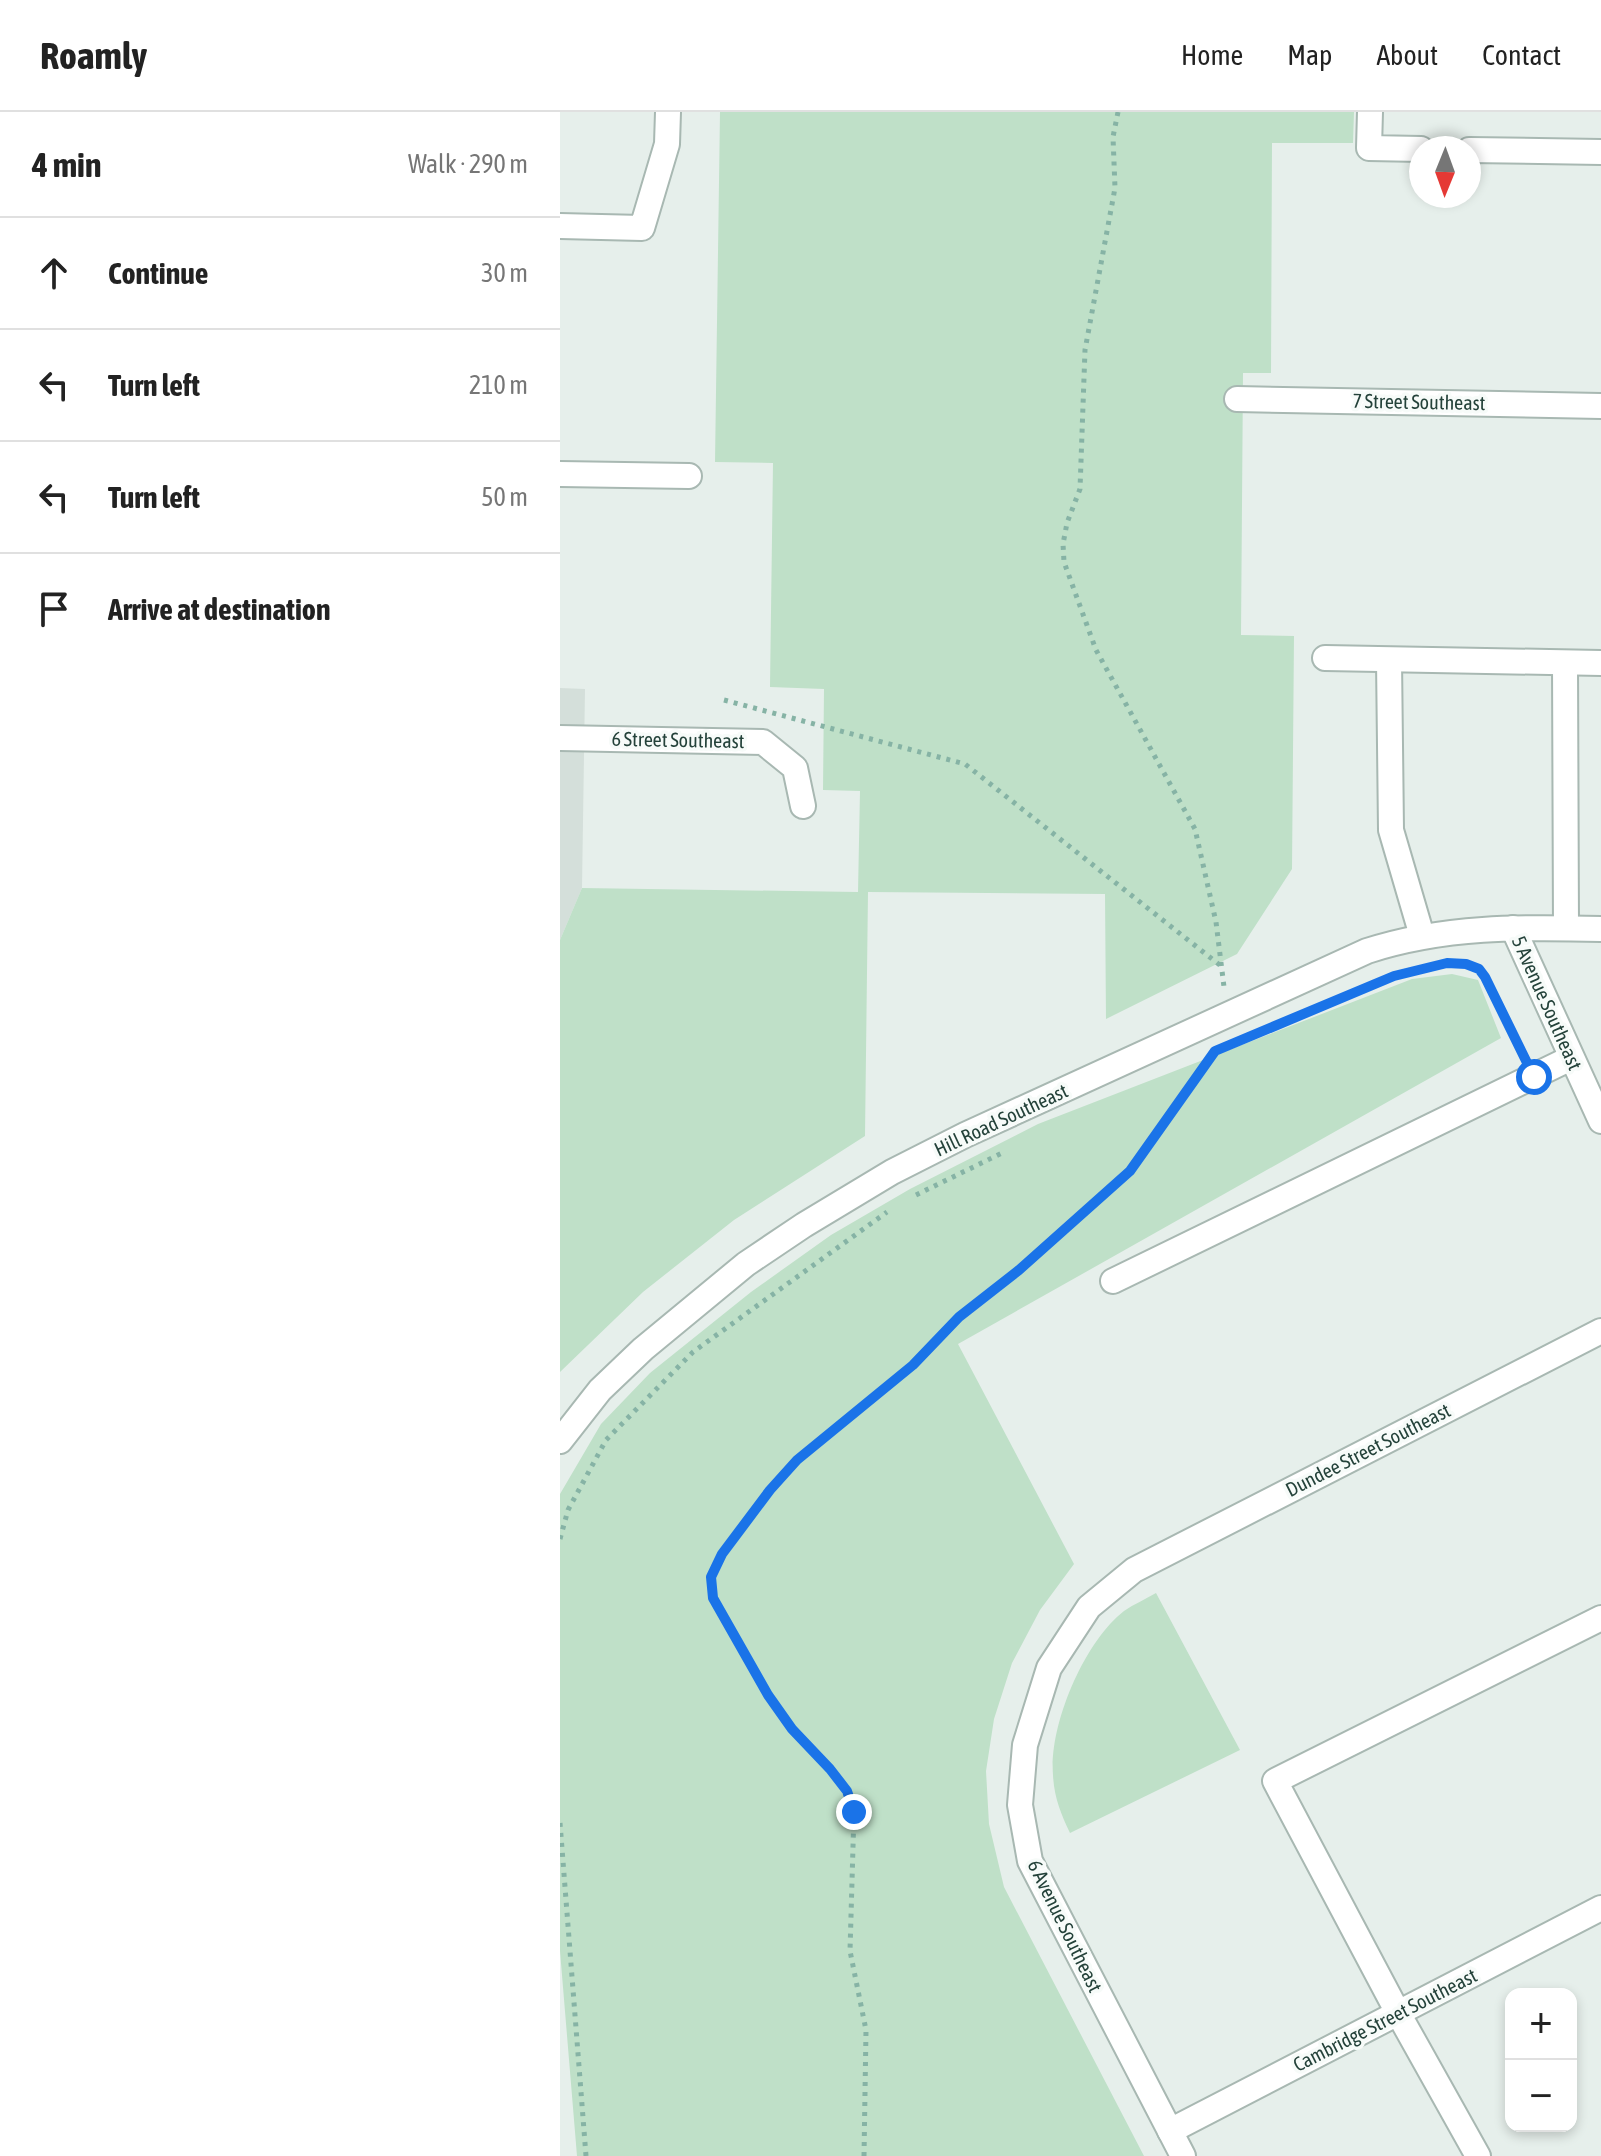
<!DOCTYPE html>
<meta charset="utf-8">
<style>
:root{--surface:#fff;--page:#f6f6f6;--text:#222;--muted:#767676;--line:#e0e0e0}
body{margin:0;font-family:"Asap Condensed",sans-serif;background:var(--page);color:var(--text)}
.controls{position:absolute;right:24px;bottom:24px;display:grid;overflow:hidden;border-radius:16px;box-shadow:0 4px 12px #0003}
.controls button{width:72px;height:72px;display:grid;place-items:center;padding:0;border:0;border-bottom:2px solid var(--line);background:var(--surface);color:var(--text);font:40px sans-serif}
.compass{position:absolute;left:849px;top:24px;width:72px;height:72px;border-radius:50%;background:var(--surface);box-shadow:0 4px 12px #0003;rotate:181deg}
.stop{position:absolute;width:24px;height:24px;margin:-18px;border:6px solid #1a73e8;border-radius:50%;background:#fff}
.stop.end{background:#1a73e8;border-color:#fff;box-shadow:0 2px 8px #0008}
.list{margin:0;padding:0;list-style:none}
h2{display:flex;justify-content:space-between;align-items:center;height:104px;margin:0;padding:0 32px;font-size:34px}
h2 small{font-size:26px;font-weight:400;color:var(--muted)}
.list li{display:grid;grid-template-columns:52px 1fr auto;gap:24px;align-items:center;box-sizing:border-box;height:112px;padding:0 32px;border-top:2px solid var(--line)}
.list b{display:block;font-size:30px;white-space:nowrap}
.list em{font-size:26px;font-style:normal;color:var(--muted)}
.icon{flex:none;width:44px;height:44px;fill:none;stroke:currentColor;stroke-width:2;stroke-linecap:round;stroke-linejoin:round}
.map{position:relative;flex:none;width:1041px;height:2044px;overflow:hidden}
header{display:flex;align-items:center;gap:48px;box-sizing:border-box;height:112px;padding:0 40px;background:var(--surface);border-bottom:2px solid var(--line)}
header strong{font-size:38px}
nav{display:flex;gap:44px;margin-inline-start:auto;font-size:28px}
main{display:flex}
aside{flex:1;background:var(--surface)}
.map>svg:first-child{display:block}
.built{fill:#d4dfda}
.green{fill:#bfe0c8}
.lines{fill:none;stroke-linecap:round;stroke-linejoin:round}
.minor-casing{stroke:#a8b8b2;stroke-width:28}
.path{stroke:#86b3a5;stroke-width:5;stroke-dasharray:4 6;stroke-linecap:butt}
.minor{stroke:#fff;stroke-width:24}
.route{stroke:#1a73e8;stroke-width:10}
.labels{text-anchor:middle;stroke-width:7;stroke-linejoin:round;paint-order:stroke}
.street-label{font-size:20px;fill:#24423a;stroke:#f7fbf9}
</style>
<header>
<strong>Roamly</strong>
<nav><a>Home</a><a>Map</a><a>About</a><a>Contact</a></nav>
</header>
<main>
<aside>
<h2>4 min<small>Walk · 290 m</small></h2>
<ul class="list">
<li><svg class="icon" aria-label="ahead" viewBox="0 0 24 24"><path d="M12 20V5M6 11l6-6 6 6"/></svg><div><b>Continue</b></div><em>30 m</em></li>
<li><svg class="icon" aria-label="left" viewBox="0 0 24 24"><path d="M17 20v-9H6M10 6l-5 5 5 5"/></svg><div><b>Turn left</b></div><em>210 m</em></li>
<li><svg class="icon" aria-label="left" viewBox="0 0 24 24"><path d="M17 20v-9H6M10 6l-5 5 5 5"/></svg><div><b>Turn left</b></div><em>50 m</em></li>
<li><svg class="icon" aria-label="arrive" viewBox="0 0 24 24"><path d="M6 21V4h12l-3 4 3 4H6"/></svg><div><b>Arrive at destination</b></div></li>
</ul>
</aside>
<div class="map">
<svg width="1041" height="2044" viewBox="0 0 1041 2044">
<rect width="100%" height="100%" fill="#e6efeb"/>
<polygon class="built" points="0,576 25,577 22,776 0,828"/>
<g class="green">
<polygon points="160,0 794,0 793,31 712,31 711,261 683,261 681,523 734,524 732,757 677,842 546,907 545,782 308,780 305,1024 174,1108 83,1180 0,1260 0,828 22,776 298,780 300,679 263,678 264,577 210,575 213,351 155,350"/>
<polygon points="892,862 918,868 941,926 398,1232 514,1452 480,1498 452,1551 434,1607 426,1659 429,1712 444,1775 584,2044 17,2044 0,1839 0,1382 41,1312 90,1261 191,1180 271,1123 350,1077 478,1012 852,867"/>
<path d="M596,1481L680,1638L510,1721C501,1702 494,1685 493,1663C489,1613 524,1530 564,1499C574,1492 586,1487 596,1481Z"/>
</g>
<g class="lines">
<defs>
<g id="minor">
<polyline points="810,0 809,36 861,37"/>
<polyline points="909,38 1041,40"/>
<polyline points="0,114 82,116 107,32 108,0"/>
<polyline points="677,287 1041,294"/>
<polyline points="0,362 129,364"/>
<polyline points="765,546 1041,551"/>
<polyline points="829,548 831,718 862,824"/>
<polyline points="1005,551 1006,816"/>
<polyline points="0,626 203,630 235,656 243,694"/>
<polyline points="953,816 1041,1009"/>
<polyline points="553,1169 1011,946"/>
<path d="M0,1329L40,1278L83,1237L186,1152L244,1113L332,1060L405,1023L807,839C884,814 961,815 1041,817"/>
<polyline points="610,2019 1041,1796"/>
<polyline points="623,2044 470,1749 460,1693 465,1633 489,1556 529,1495 574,1458 1041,1219"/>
<polyline points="918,2044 838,1901 715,1669 1041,1506"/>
</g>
</defs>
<use href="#minor" class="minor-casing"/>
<g class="path">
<polyline points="558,0 553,25 555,76 525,238 520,377 507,411 503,432 504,450 536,538 635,717 656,810 664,875"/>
<polyline points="164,588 405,652 661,854"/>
<path d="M894,852C908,852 917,854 925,865L961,939"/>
<polyline points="798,877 830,865"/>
<polyline points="356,1083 444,1040"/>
<polyline points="0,1427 8,1398 46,1328 133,1240 327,1100"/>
<polyline points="0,1711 26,2044"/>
<polyline points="304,2044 306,1918 290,1839 294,1700 287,1679 270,1657 232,1617 208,1583 153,1486 151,1465 162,1442 210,1378 237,1348 353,1253 399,1205 459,1158 570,1059 655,940"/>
</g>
<use href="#minor" class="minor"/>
</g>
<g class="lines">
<polyline class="route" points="294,1700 287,1679 270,1657 232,1617 208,1583 153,1486 151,1465 162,1442 210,1378 237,1348 353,1253 399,1205 459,1158 570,1059 655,939 834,864 887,851 906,852 919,857 925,865 974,965"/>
</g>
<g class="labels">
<g class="street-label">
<text transform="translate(859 290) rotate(1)" y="7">7 Street Southeast</text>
<text transform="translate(118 628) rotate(1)" y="7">6 Street Southeast</text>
<text transform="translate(987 891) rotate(66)" y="7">5 Avenue Southeast</text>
<text transform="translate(441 1008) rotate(-25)" y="7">Hill Road Southeast</text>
<text transform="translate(808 1338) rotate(-27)" y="7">Dundee Street Southeast</text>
<text transform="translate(505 1814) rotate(64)" y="7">6 Avenue Southeast</text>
<text transform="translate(825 1908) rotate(-27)" y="7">Cambridge Street Southeast</text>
</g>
</g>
</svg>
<div class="controls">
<button>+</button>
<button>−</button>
</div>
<svg class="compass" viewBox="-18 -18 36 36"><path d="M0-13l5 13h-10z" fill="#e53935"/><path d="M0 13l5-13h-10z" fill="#767676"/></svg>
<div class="stop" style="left:974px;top:965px"></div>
<div class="stop end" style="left:294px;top:1700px"></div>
</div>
</main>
